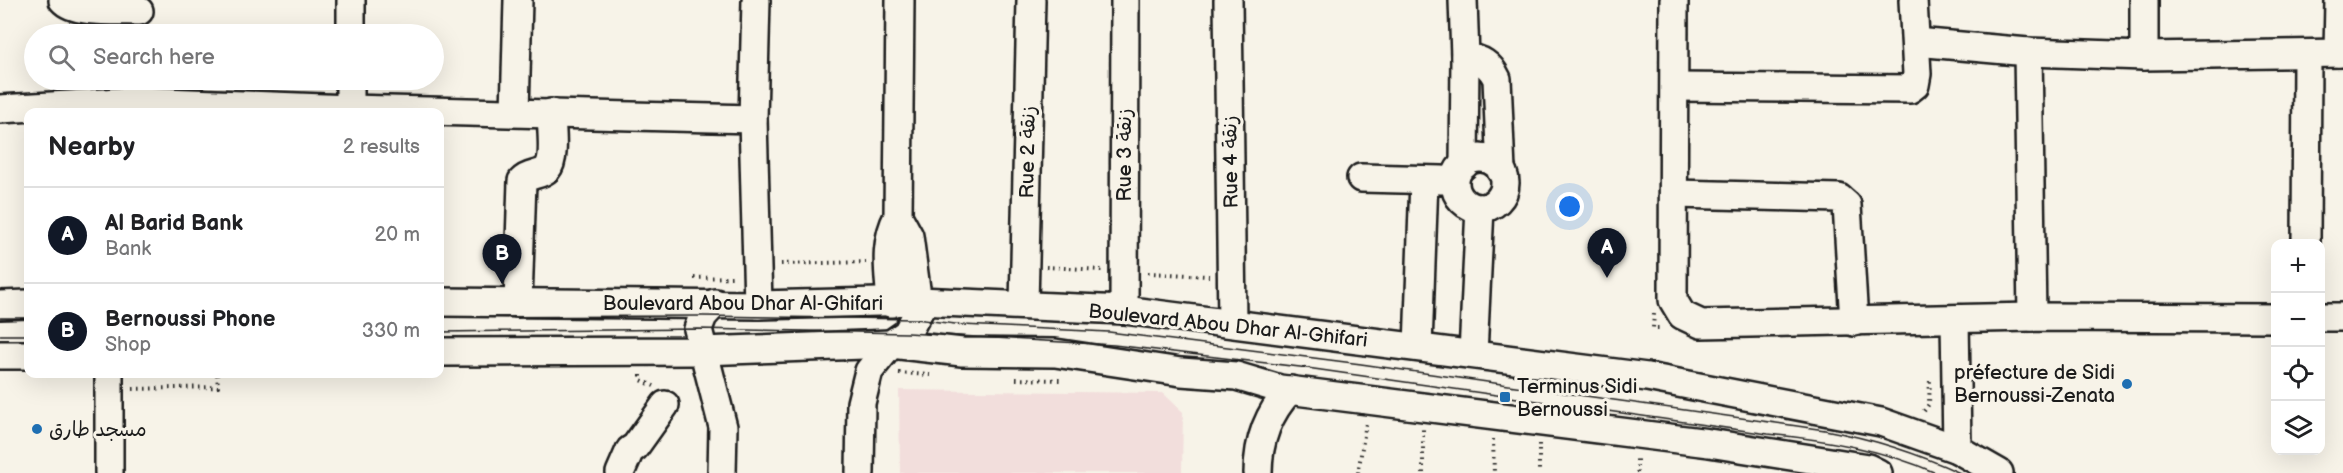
<!DOCTYPE html>
<meta charset="utf-8">
<style>
:root{--surface:#fff;--page:#f2f2f2;--text:#202124;--muted:#757577;--line:#e0e0e0;--accent:#111827}
body{margin:0;font-family:"Balsamiq Sans","Playpen Sans Arabic",sans-serif;background:var(--page);color:var(--text)}
.controls{position:absolute;right:18px;bottom:18px;display:grid;overflow:hidden;border-radius:12px;box-shadow:0 6px 24px #0002}
.controls button{width:54px;height:54px;display:grid;place-items:center;padding:0;border:0;border-bottom:2px solid var(--line);background:var(--surface);color:var(--text);font:30px sans-serif}
.you{position:absolute;left:1570px;top:207px;width:21px;height:21px;margin:-15px;border:4px solid #fff;border-radius:50%;background:#1a73e8;box-shadow:0 0 0 9px #1a73e833}
.badge{display:grid;place-items:center;width:39px;height:39px;border-radius:50%;background:var(--accent);color:#fff;font-size:20px;font-weight:700}
.pin{position:absolute;translate:-50% -50px;filter:drop-shadow(0 2px 3px #0008)}
.pin::after{content:'';position:absolute;top:32px;width:21px;height:18px;background:inherit;clip-path:polygon(0 0,100% 0,50% 100%)}
.list{margin:0;padding:0;list-style:none}
h2{display:flex;justify-content:space-between;align-items:center;height:78px;margin:0;padding:0 24px;font-size:26px}
h2 small{font-size:20px;font-weight:400;color:var(--muted)}
.list li{display:grid;grid-template-columns:39px 1fr auto;gap:18px;align-items:center;box-sizing:border-box;height:96px;padding:0 24px;border-top:2px solid var(--line)}
.list b{display:block;font-size:22px;white-space:nowrap}
.list p{margin:0;font-size:20px;white-space:nowrap;color:var(--muted)}
.list em{font-size:20px;font-style:normal;color:var(--muted)}
.icon{flex:none;width:33px;height:33px;fill:none;stroke:currentColor;stroke-width:2;stroke-linecap:round;stroke-linejoin:round}
.map{position:relative;flex:none;width:2343px;height:473px;overflow:hidden}
.search{position:absolute;background:var(--surface);box-shadow:0 6px 24px #0002;left:24px;top:24px;width:420px;height:66px;display:flex;align-items:center;gap:15px;box-sizing:border-box;padding:0 21px;border-radius:33px;color:var(--muted);font-size:22px}
.panel{position:absolute;background:var(--surface);box-shadow:0 6px 24px #0002;left:24px;top:108px;width:420px;height:270px;border-radius:12px}
.map>svg:first-child{display:block}
.built{fill:#f2dedc}
.lines{fill:none;stroke-linecap:round;stroke-linejoin:round}
.minor-casing{stroke:#1c1c1c;stroke-width:32}
.path{stroke:#1c1c1c;stroke-width:4;stroke-dasharray:1.5 4.5;stroke-linecap:butt}
.minor{stroke:#f7f3e8;stroke-width:27}
.tram{stroke:#1c1c1c;stroke-width:1.5}
.poi-dot{fill:#1f6fb2;stroke:#f7f3e8;stroke-width:2}
.labels{text-anchor:middle;stroke-width:6;stroke-linejoin:round;paint-order:stroke}
.street-label{font-size:20px;fill:#1c1c1c;stroke:#f7f3e8}
.poi-label{font-size:20px;fill:#1c1c1c;stroke:#f7f3e8;text-anchor:start}
</style>
<div class="map">
<svg width="2343" height="473" viewBox="0 0 2343 473">
<rect width="100%" height="100%" fill="#f7f3e8"/>
<filter id="ink" filterUnits="userSpaceOnUse"><feTurbulence type="fractalNoise" baseFrequency=".0167" numOctaves="2"/><feDisplacementMap in="SourceGraphic" scale="12" xChannelSelector="R" yChannelSelector="G"/><feConvolveMatrix kernelMatrix="1 2 1 2 8 2 1 2 1" color-interpolation-filters="sRGB"/></filter>
<g filter="url(#ink)">
<polygon class="built" points="899,390 1163,393 1183,412 1182,473 900,473"/>
<g class="lines">
<defs>
<g id="minor">
<path d="M63,0C75,14 121,10 139,11"/>
<polyline points="756,0 753,119 758,305"/>
<polyline points="1228,0 1232,323"/>
<polyline points="1463,0 1465,57 1464,165"/>
<polyline points="1674,0 1673,300 1682,315 1701,324 2032,317 2276,318"/>
<polyline points="351,34 351,0"/>
<polyline points="1916,42 2028,52 2144,56 2343,53"/>
<polyline points="2028,52 2032,317"/>
<polyline points="2338,53 2339,0"/>
<polyline points="2144,56 2144,0"/>
<path d="M1465,57C1481,59 1490,64 1497,79L1501,171"/>
<polyline points="1675,87 1910,89 1915,85 1917,74 1913,0"/>
<polyline points="0,109 137,101 350,109 753,119"/>
<polyline points="350,112 350,80"/>
<polyline points="515,112 518,0"/>
<circle cx="1480" cy="183" r="25"/>
<polyline points="1361,178 1442,180"/>
<polyline points="1674,194 1839,198 1847,205 1854,322"/>
<polyline points="2306,243 2307,54"/>
<polyline points="440,302 758,305 919,301 1124,310 1647,377 1881,422 1957,449 1999,473"/>
<path d="M518,303L522,181C529,173 540,176 547,169C556,159 551,126 551,113"/>
<polyline points="715,303 703,316 698,329 723,427 722,473"/>
<path d="M891,303C889,272 883,244 898,216L900,0"/>
<polyline points="0,305 28,304"/>
<polyline points="1024,305 1031,0"/>
<polyline points="1124,310 1125,0"/>
<polyline points="2320,317 2343,317"/>
<polyline points="1955,319 1957,449"/>
<polyline points="1418,347 1424,180"/>
<polyline points="440,352 702,351 891,344 962,352 1055,353 1181,372 1236,376 1280,389 1709,443 1868,468 1878,473"/>
<polyline points="1473,354 1480,208"/>
<polyline points="0,355 28,355"/>
<polyline points="109,374 109,473"/>
<polyline points="620,473 630,450 635,447 665,405"/>
<polyline points="860,473 861,403 869,371 891,344 907,333 919,311 909,236 898,216"/>
<path d="M1258,473C1258,442 1268,413 1290,390"/>
</g>
</defs>
<use href="#minor" class="minor-casing"/>
<g class="path">
<polyline points="781,264 866,262"/>
<polyline points="1046,267 1102,270"/>
<polyline points="1148,273 1209,276"/>
<polyline points="694,278 734,277"/>
<polyline points="1654,314 1653,328 1662,328"/>
<polyline points="899,373 930,375"/>
<polyline points="641,375 641,380 654,386"/>
<polyline points="1016,379 1062,380"/>
<polyline points="133,389 218,387 217,374"/>
<polyline points="1924,411 1929,404 1930,379"/>
<polyline points="1493,439 1494,473"/>
<polyline points="1539,444 1539,473"/>
<polyline points="1358,473 1366,423"/>
<polyline points="1423,473 1423,428"/>
<polyline points="1637,473 1637,457"/>
</g>
<use href="#minor" class="minor"/>
<g class="tram">
<path d="M440,317L703,316L916,319L963,325L1109,332L1361,364L1825,430C1873,439 1917,453 1960,473"/>
<polyline points="0,318 28,318"/>
<path d="M440,332L698,329L907,333L1114,345L1300,367L1768,434C1826,440 1882,449 1936,473"/>
<polyline points="0,335 28,335"/>
</g>
</g>
</g>
<g class="poi-dot">
<circle cx="2127" cy="384" r="6"/>
<rect x="1499" y="391" width="12" height="12" rx="3"/>
<circle cx="37" cy="429" r="6"/>
</g>
<g class="labels">
<g class="street-label">
<text transform="translate(1027 152) rotate(-89)" y="7">Rue 2 زنقة</text>
<text transform="translate(1124 155) rotate(-90)" y="7">Rue 3 زنقة</text>
<text transform="translate(1230 162) rotate(-91)" y="7">Rue 4 زنقة</text>
<text x="743" y="310">Boulevard Abou Dhar Al-Ghifari</text>
<text transform="translate(1228 325) rotate(6)" y="7">Boulevard Abou Dhar Al-Ghifari</text>
</g>
<g class="poi-label">
<text x="2115" y="379" text-anchor="end">préfecture de Sidi<tspan x="2115" dy="23">Bernoussi-Zenata</tspan></text>
<text x="1517" y="393">Terminus Sidi<tspan x="1517" dy="23">Bernoussi</tspan></text>
<text x="49" y="436">مسجد طارق</text>
</g>
</g>
</svg>
<div class="controls">
<button>+</button>
<button>−</button>
<button><svg class="icon" aria-label="locate" viewBox="0 0 24 24"><circle cx="12" cy="12" r="6"/><path d="M12 2v4M12 18v4M2 12h4M18 12h4"/></svg></button>
<button><svg class="icon" aria-label="layers" viewBox="0 0 24 24"><path d="M12 4l9 5-9 5-9-5zM3 14l9 5 9-5"/></svg></button>
</div>
<div class="you"></div>
<div class="pin badge" style="left:1607px;top:278px">A</div>
<div class="pin badge" style="left:502px;top:284px">B</div>
<div class="search"><svg class="icon" aria-label="search" viewBox="0 0 24 24"><circle cx="10" cy="10" r="6"/><path d="M15 15l6 6"/></svg>Search here</div>
<section class="panel">
<h2>Nearby<small>2 results</small></h2>
<ul class="list">
<li><span class="badge">A</span><div><b>Al Barid Bank</b><p>Bank</p></div><em>20 m</em></li>
<li><span class="badge">B</span><div><b>Bernoussi Phone</b><p>Shop</p></div><em>330 m</em></li>
</ul>
</section>
</div>
